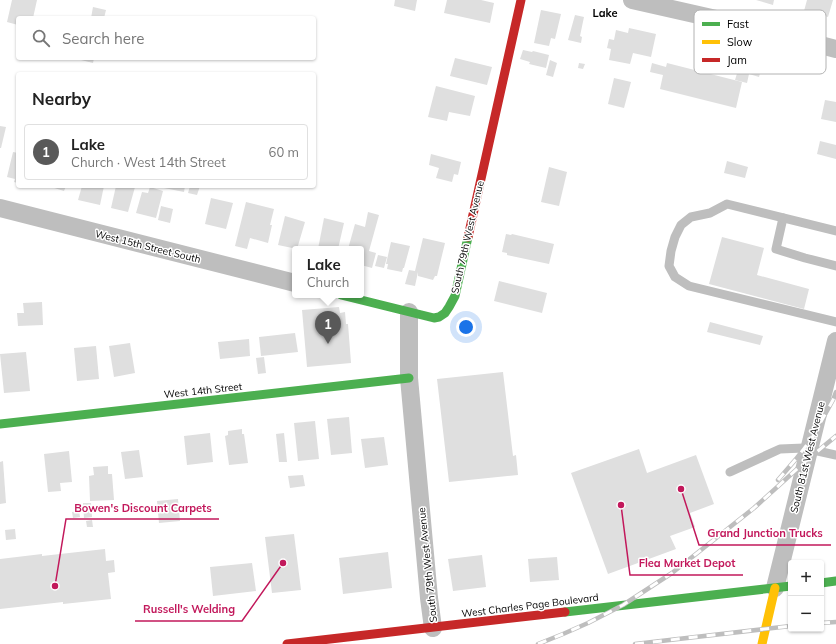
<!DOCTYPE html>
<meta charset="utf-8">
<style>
:root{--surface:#fff;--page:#f2f2f2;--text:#222;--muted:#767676;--line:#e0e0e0;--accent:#595959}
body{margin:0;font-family:Mulish,sans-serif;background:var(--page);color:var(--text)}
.controls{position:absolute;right:12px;bottom:12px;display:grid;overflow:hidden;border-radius:4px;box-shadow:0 1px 3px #0004}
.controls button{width:36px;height:36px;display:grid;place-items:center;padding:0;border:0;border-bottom:1px solid var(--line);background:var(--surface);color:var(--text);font:20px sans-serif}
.you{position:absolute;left:466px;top:327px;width:14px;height:14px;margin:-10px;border:3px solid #fff;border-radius:50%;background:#1a73e8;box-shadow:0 0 0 6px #1a73e833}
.badge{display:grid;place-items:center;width:26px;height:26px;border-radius:50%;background:var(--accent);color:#fff;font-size:13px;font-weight:700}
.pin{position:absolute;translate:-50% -33px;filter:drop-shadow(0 1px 2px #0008)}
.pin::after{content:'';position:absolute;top:21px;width:14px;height:12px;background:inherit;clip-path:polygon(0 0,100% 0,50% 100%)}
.popup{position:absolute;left:292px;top:246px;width:72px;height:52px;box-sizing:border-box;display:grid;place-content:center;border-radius:4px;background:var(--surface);filter:drop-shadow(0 1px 3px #0005);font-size:13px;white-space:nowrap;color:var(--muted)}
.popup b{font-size:15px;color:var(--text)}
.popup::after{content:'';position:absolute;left:50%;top:100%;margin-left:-8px;border:8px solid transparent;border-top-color:var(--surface)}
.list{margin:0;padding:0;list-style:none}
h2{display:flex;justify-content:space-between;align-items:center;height:52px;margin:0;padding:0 16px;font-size:17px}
h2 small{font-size:13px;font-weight:400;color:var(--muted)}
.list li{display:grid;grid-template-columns:26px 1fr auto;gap:12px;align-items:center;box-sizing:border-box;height:56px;margin:0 8px 8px;padding:0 8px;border:1px solid var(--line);border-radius:4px}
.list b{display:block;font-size:15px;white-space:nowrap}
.list p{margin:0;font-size:13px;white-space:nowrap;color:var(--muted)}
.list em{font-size:13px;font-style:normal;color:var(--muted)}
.icon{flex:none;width:22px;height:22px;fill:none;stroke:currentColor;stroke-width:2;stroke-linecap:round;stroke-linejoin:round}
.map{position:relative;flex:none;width:836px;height:644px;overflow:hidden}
.search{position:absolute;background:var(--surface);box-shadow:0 1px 3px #0004;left:16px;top:16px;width:300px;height:44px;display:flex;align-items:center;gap:10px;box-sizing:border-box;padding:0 14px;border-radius:4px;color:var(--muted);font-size:15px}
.panel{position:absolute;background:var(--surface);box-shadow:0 1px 3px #0004;left:16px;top:72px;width:300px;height:116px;border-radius:4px}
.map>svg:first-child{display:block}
.building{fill:#dfdfdf}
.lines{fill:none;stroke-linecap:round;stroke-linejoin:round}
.lane{stroke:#bebebe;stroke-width:9}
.street{stroke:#bebebe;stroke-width:18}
.fast{stroke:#4caf50;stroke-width:9}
.slow{stroke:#ffc107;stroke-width:9}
.jam{stroke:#c62828;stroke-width:9}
.rail-casing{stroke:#bebebe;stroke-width:4.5}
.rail{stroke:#fff;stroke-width:3;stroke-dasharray:9;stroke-linecap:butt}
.labels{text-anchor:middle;stroke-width:3;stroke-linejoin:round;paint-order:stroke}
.street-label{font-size:10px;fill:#000;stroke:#fff}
.neighbourhood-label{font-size:11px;font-weight:bold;fill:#000;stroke:#fff}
.key{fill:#fff;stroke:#b2b2b2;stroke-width:1}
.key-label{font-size:11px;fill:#000}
.leader{fill:none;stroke:#c2185b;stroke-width:1.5}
.callout-dot{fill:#c2185b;stroke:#fff;stroke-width:1.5}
.callout-label{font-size:11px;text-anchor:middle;font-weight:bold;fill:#c2185b;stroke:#fff;stroke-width:3;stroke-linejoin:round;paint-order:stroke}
</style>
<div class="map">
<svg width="836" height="644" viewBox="0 0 836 644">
<rect width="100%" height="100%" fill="#fff"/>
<g class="building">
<polygon points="12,0 37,0 33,18 18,18 18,25 7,22"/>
<polygon points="395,0 417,0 415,11 394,6"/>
<polygon points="447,0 481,0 494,3 490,23 444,13"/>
<polygon points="756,0 774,0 773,5"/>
<polygon points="807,0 833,0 828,17 825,16 823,23 807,19 809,12 804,11"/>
<polygon points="93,7 106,10 104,18 91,18"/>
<polygon points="541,10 561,14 555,39 551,38 549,46 534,43"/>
<polygon points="575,15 584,17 580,36 582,37 581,43 568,40"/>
<polygon points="629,28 656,34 651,57 633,53 630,64 609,60 611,49 607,48 609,39 614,40 616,30 628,33"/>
<polygon points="523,50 532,52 533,51 549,55 546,68 529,64 530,62 520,59"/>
<polygon points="743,54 764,59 759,77 749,74 747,83 735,80"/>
<polygon points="81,58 94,58 93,63 81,60"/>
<polygon points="455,58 492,67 487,85 450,76"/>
<polygon points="550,60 557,63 553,77 546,75"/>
<polygon points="579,63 585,64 583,69 578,68"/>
<polygon points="652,63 666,67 667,63 742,82 736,108 660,89 663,75 650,72"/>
<polygon points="614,78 631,82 624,108 608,104"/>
<polygon points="436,86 475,96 470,116 449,112 447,121 428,117"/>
<polygon points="825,100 836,102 836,122 821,119"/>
<polygon points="0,126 6,127 1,148 0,148"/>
<polygon points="820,141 836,145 836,159 817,154"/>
<polygon points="13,152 18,153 18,183 14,182 15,179 7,177"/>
<polygon points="431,154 461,162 458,175 454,174 452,182 436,178 439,168 429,165"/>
<polygon points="727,161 748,167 745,178 724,173"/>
<polygon points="549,167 567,172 559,206 541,202"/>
<polygon points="48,186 66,186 64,191"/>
<polygon points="82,186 104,186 100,205 78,200"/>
<polygon points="116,186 135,187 128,212 111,208"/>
<polygon points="165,186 185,186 184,192 164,188"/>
<polygon points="190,186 200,186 197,195 188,193"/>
<polygon points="150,187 163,191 156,218 136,213 142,192 148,193"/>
<polygon points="211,198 233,203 226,229 205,224"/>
<polygon points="246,202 274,209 270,225 272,225 268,243 250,238 247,249 235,246"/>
<polygon points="161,206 173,209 170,223 158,220"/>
<polygon points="368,212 379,215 369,251 376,253 372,268 361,265 361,249 348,249 355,224 365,227"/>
<polygon points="285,216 305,222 297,249 278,245"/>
<polygon points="324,218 344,223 338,249 318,249"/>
<polygon points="506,234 511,235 512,234 554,244 549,264 507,255 507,253 502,252"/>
<polygon points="722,237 764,248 757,275 809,289 804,309 709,284"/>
<polygon points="423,238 445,243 437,276 435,276 433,280 418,276 418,272 415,286 405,284 409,270 415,271"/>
<polygon points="391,242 410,246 404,268 403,268 402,272 387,269 388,264 386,264"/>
<polygon points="378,255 387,257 384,268 375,266"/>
<polygon points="499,281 547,293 542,313 494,301"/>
<polygon points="42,302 43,325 18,326 17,313 24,313 23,303"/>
<polygon points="339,307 340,313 345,312 346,324 348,324 351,363 307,367 302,310"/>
<polygon points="710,322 763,336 760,345 707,332"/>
<polygon points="295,333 298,352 261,356 259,337"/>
<polygon points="249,339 250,356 220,359 218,342"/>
<polygon points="130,343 135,373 114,377 109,346"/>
<polygon points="96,346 99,379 77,381 74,348"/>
<polygon points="26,352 30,391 4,393 0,354"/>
<polygon points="264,357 266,373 258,374 256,358"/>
<polygon points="503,372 513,456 516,455 518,475 449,482 437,379"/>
<polygon points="349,417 352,453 331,455 327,419"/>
<polygon points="315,421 319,459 298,461 294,423"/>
<polygon points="242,429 242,434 244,434 248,463 229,465 225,436 228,435 228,431"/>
<polygon points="210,433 213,462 187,465 184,436"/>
<polygon points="284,433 287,462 279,462 276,434"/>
<polygon points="384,437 388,465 365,468 361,439"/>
<polygon points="639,449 647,473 696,455 714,504 690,513 695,527 670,536 676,549 608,574 571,473"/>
<polygon points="139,450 143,477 125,479 121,452"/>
<polygon points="69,451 72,482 60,483 61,491 48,492 44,454"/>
<polygon points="3,461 6,503 0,504 0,462"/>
<polygon points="108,466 108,474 112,474 114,500 90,501 89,476 94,475 93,467"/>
<polygon points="303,475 305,486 290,488 288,476"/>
<polygon points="178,499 180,521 159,523 157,501"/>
<polygon points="83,503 91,503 92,517 84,518"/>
<polygon points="79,511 80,517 73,518 72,512"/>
<polygon points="92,520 93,527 87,527 86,521"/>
<polygon points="15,529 16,539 6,540 5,530"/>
<polygon points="294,534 301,590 272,593 265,537"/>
<polygon points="105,549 106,561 114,560 115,572 108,573 111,599 63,604 63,602 0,609 0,559 42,554 42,556"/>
<polygon points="388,552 392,588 343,594 339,558"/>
<polygon points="482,555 486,587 453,591 448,559"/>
<polygon points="557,557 559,580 530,582 528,559"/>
<polygon points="252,563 256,591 213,596 210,567"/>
</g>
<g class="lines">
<g class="lane">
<polyline points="783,218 776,249 805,258 836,266"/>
<polyline points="836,231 727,204 710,213 691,217 681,225 675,237 671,251 669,266 675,277 689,286 836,322"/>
<polyline points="730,472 780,449 804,448 836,455"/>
</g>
<g class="street">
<polyline points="632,0 756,28 836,49"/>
<polyline points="0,208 295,283"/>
<polyline points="409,312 409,378 429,598 433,628"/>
<polyline points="775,588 836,341"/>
</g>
<g class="fast">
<polyline points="341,295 434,318 439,317 445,313 449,307 455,296 468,237"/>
<polyline points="0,424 409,378"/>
<polyline points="821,583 836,581"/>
<polyline points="565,612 791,586"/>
</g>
<polyline class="slow" points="762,644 775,588"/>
<g class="jam">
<polyline points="468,237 521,0"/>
<polyline points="287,644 565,612"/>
</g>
<defs>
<g id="rail">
<polyline points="778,480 796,459 812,438 833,400 836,392"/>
<polyline points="821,623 836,622"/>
<polyline points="538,644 563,634 588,623 623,605 672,573 754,508 807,460 836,436"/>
<polyline points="635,644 791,626"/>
</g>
</defs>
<use href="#rail" class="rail-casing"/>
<use href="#rail" class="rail"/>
</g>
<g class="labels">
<g class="street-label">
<text transform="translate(467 237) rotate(-77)" y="4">South 79th West Avenue</text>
<text transform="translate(148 246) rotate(14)" y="4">West 15th Street South</text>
<text transform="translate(203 390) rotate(-6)" y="4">West 14th Street</text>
<text transform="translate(807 457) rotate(-76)" y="4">South 81st West Avenue</text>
<text transform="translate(427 565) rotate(-96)" y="4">South 79th West Avenue</text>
<text transform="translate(530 605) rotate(-7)" y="4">West Charles Page Boulevard</text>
</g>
<g class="neighbourhood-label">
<text x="605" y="17">Lake</text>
</g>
</g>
<rect x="694" y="10" width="132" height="64" rx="6" class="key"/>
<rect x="702" y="22" width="18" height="4" fill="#4caf50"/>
<rect x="702" y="40" width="18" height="4" fill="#ffc107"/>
<rect x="702" y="58" width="18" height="4" fill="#c62828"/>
<g class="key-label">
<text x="727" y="28">Fast</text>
<text x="727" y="46">Slow</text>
<text x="727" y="64">Jam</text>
</g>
<path class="leader" d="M55 586L66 519H219M681 489L699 545H831M621 505L630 575H743M283 563L242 621H135"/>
<g class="callout-dot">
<circle cx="55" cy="586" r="4"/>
<circle cx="681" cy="489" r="4"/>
<circle cx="621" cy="505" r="4"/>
<circle cx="283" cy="563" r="4"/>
</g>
<g class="callout-label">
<text x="143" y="512">Bowen's Discount Carpets</text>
<text x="765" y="537">Grand Junction Trucks</text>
<text x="687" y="567">Flea Market Depot</text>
<text x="189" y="613">Russell's Welding</text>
</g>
</svg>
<div class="controls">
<button>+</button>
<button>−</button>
</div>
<div class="you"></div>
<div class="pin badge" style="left:328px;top:344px">1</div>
<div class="popup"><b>Lake</b>Church</div>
<div class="search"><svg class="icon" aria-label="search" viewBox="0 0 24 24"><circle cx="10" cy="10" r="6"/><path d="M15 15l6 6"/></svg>Search here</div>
<section class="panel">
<h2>Nearby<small></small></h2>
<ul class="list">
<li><span class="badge">1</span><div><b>Lake</b><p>Church · West 14th Street</p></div><em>60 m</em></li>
</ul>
</section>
</div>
